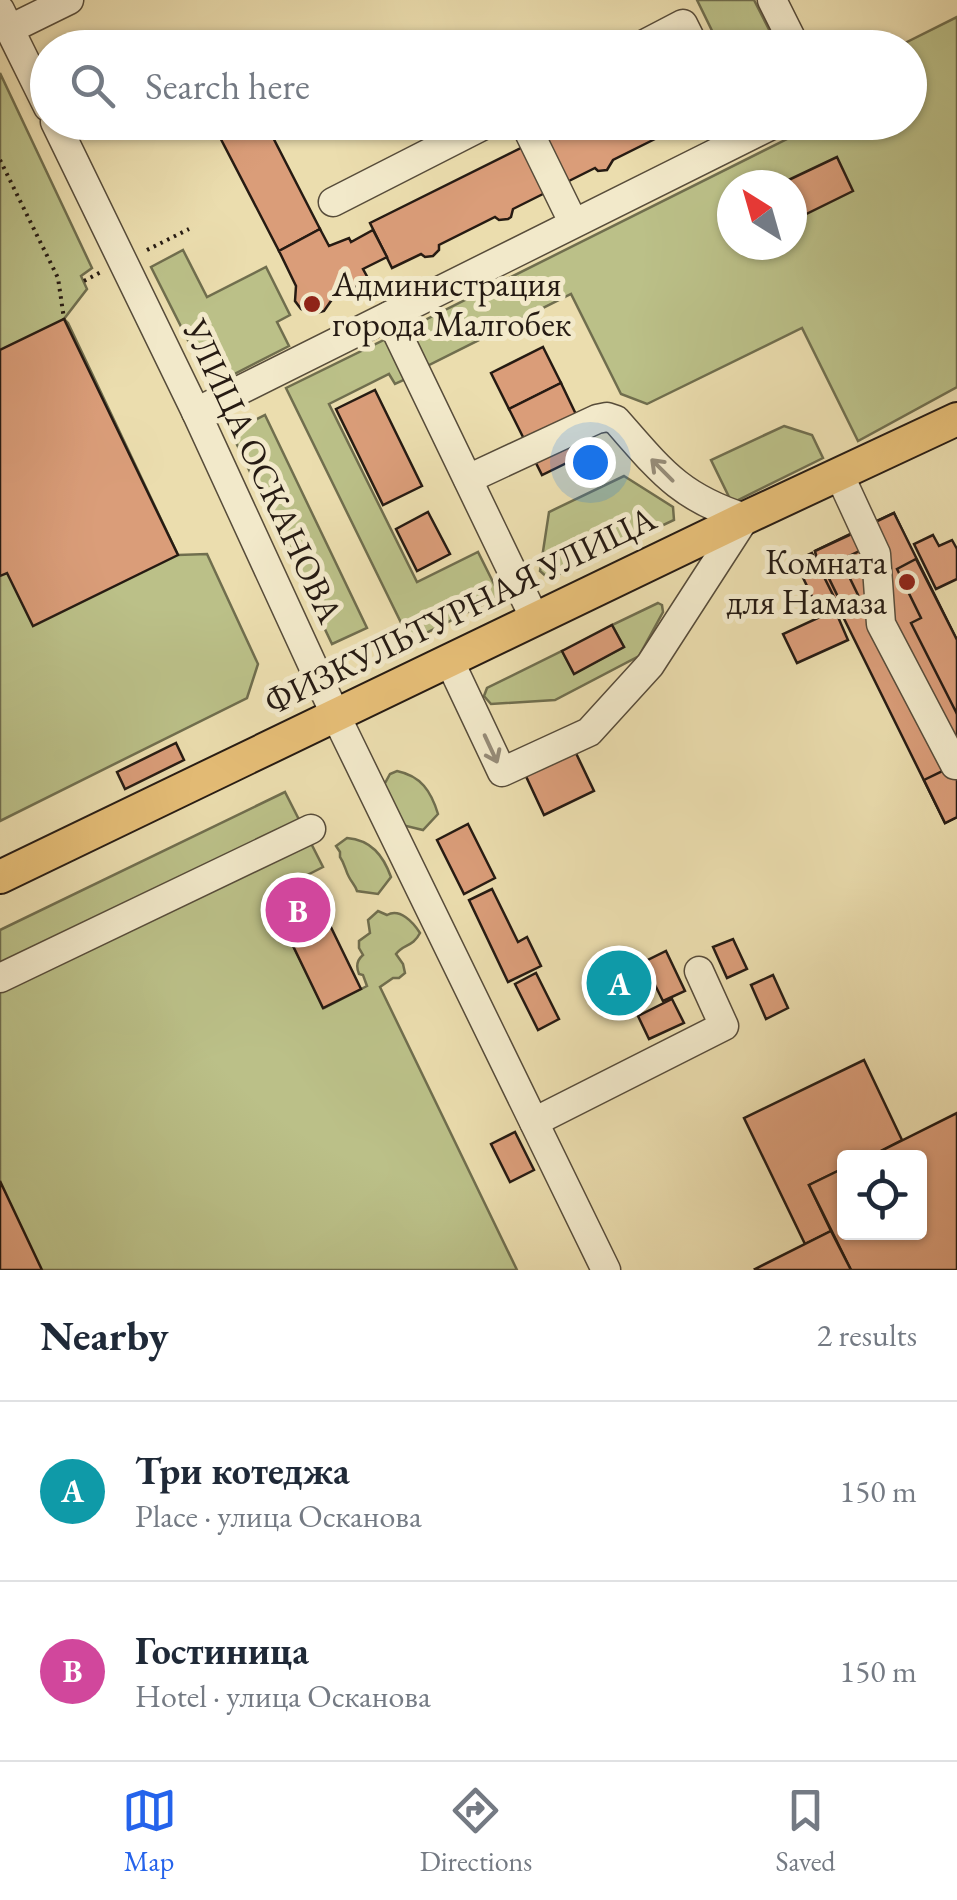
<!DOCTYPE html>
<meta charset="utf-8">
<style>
:root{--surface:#fff;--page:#f6f6f7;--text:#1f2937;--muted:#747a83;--line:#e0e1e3;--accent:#2563eb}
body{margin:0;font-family:"EB Garamond",serif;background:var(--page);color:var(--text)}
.controls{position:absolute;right:30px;bottom:30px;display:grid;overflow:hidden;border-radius:10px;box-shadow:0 2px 8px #0004}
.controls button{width:90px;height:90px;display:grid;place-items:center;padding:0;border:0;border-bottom:2px solid var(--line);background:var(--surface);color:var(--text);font:50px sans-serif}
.compass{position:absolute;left:717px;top:170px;width:90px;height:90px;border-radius:50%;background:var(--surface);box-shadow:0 2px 8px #0004;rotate:323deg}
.you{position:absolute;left:590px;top:462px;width:35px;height:35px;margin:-25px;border:8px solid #fff;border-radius:50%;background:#1a73e8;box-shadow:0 0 0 15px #1a73e833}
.badge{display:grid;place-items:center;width:65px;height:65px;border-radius:50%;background:var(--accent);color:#fff;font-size:32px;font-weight:700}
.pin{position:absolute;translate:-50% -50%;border:5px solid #fff;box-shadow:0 2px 10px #0006}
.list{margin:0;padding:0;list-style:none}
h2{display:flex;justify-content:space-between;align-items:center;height:130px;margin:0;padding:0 40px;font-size:42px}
h2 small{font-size:32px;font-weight:400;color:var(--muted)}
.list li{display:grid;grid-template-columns:65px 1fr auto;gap:30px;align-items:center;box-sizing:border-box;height:180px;padding:0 40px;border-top:2px solid var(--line)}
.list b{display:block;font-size:38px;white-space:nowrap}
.list p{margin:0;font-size:32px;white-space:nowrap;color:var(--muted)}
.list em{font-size:32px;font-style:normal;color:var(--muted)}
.icon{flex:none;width:55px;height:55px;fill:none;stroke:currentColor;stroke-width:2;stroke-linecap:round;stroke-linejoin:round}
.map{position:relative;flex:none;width:957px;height:1270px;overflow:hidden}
.search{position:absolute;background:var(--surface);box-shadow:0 2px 8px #0004;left:30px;right:30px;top:30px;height:110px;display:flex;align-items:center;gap:25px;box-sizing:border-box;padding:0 35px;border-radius:55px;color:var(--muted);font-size:38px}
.sheet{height:490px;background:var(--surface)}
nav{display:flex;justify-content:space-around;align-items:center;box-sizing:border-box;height:140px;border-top:2px solid var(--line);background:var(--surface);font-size:28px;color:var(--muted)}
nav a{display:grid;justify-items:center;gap:5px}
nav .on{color:var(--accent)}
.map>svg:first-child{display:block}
.green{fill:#bbc088;stroke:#706e4e;stroke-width:2.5;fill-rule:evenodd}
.building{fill:#da9d79;stroke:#261b13;stroke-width:2.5}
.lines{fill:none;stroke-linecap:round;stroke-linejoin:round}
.minor-casing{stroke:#574c3a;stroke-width:31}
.major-casing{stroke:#261b13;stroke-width:36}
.path{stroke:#261b13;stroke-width:4;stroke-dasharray:2.5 5;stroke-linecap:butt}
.minor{stroke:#f2e9ca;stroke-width:28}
.major{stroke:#e6be77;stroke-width:32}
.oneway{stroke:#968c78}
.poi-dot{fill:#8f2418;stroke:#f2e9ca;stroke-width:4}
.labels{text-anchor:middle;stroke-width:10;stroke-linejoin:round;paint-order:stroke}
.poi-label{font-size:35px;fill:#261b13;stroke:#f2e9ca;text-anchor:start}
.street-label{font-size:35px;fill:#261b13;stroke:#f2e9ca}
</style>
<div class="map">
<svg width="957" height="1270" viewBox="0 0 957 1270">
<rect width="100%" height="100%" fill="#ebddae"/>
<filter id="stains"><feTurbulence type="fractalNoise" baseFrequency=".002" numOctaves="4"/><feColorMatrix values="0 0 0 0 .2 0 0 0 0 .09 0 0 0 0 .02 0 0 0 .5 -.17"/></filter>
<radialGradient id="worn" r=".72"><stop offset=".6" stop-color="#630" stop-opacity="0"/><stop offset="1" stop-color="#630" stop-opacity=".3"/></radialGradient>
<g class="green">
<polygon points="697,0 754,0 778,47 720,47"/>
<path d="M957,17V387L858,441L802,328L647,404L621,394L571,294L427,366L409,328L797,134L809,123L910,122V48L897,47ZM732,185H792V245H732Z"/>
<polygon points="0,73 92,268 81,276 87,289 64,319 68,323 178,555 207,554 258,664 247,698 0,821"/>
<polygon points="183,250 207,297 266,267 290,315 277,322 289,346 211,386 151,267"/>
<polygon points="386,339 406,379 395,384 389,374 329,404 417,582 478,552 500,596 410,641 286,388"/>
<polygon points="265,415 367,628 332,644 231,432"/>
<polygon points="784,426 812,435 823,458 732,503 711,460"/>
<polygon points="624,476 673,507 674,520 549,579 540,571 549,512"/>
<polygon points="658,603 662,605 663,612 639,656 555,700 491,704 484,696 487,688 562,651 574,673 624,647 612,625"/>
<path d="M397,771C421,776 431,791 438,814L423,830L402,825L384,785L390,774Z"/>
<path d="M285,792L323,867L268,895L324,1008L367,986L363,975L359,974C356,967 357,960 363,955L359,948V941L370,933L368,920L378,911L387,915C400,908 413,922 420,933C413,947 403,944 396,954L403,964L405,973L399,978H393L380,987L517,1270H0V930Z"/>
<path d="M347,838C371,840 383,855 391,877L378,894L357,891C355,885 352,883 349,877C345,870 345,864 340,857V852L336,846Z"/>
</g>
<g class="building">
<polygon points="212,122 265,122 320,229 279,251"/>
<polygon points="573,122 689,122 684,133 679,134 671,131 613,160 607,170 598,171 595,168 513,209 511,217 508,219 499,220 495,217 439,245 439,250 433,256 425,257 421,254 392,268 370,223"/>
<polygon points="837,157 853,191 792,221 792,185 778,185"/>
<polygon points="320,229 329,246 349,238 351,242 373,230 387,257 363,269 369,280 333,298 324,311 313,314 301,309 295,301 296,286 279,251"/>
<polygon points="64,319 178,555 33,626 7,573 0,576 0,350"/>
<polygon points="543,347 561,383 509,409 491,373"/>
<polygon points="561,383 593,450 542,475 509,409"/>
<polygon points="375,390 422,486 383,505 336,409"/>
<polygon points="428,512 450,554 417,571 396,529"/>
<polygon points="894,513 916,559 893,570 870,524"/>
<polygon points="894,513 957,640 957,817 945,823 820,570 815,551"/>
<polygon points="858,531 866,548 820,570 815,551"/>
<polygon points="933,535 939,546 952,540 957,549 957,579 936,589 914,544"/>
<polygon points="812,553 838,605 820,613 795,561"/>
<polygon points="916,559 957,640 957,714 911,623 921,618 897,569"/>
<polygon points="841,560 858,595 841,603 824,568"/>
<polygon points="835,610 848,640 797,663 783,634"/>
<polygon points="612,625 624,647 574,674 562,651"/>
<polygon points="176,743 184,760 125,789 117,772"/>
<polygon points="574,749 594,791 544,815 524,772"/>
<polygon points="957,764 957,817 945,823 924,780"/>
<polygon points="468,824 495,878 464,894 437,840"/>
<polygon points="306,876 361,989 323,1008 268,894"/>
<polygon points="492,889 518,942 527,937 541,966 508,982 469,900"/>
<polygon points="733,939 747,969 727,978 713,947"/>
<polygon points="666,951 685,991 663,1001 651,977 595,1005 587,990"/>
<polygon points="536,973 559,1019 538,1030 515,984"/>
<polygon points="773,975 788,1008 766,1019 751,985"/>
<polygon points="672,999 684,1023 649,1039 638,1016"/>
<polygon points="864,1060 902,1140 867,1158 844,1158 844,1168 809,1185 831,1231 805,1244 744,1118"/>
<polygon points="957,1113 957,1270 851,1270 809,1185 844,1168 844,1232 920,1232 920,1158 867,1158"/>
<polygon points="515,1132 534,1170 510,1182 491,1144"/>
<polygon points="0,1181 42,1270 0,1270"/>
<polygon points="831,1231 851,1270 756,1270 755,1269"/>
</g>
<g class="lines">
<defs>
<g id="minor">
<polyline points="772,0 796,48"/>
<polyline points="0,10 48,107"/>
<polyline points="10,29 69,0"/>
<polyline points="637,48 683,24 695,48"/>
<polyline points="55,122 196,412 335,714 606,1270"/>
<polyline points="524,122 573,222"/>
<polyline points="333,202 490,122"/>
<polyline points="389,316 535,619"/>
<polyline points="196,412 778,122"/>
<polyline points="839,474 876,554 881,624 955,765"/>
<path d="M449,660L502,772L589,732L650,665L745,518C679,497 660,470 616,420L607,417L597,419L468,479"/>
<polyline points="0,978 311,829"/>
<polyline points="534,1122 724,1026 699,971"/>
</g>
<polyline id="major" points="0,877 745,518 957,419"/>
</defs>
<use href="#minor" class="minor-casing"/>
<use href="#major" class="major-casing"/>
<g class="path">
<polyline points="0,160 58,278 64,319"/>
<polyline points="147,250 189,229"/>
<polyline points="84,281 101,272"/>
</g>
<use href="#minor" class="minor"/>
<use href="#major" class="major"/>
</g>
<defs><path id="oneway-shaft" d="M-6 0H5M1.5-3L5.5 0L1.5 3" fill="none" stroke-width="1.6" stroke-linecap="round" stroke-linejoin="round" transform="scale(2.5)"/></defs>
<g class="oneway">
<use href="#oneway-shaft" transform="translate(662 470) rotate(-135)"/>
<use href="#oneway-shaft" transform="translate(491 749) rotate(65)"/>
</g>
<g class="poi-dot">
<circle cx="312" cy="304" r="10"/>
<circle cx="907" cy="582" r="10"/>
</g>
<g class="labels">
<g class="poi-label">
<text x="332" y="296">Администрация<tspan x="332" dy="40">города Малгобек</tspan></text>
<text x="887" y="574" text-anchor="end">Комната<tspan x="887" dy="40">для Намаза</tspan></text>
</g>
<g class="street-label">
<text transform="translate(263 471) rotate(65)" y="12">УЛИЦА ОСКАНОВА</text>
<text transform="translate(460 610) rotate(-26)" y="12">ФИЗКУЛЬТУРНАЯ УЛИЦА</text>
</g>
</g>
<rect width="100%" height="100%" filter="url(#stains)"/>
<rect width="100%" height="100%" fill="url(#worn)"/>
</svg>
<div class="controls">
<button><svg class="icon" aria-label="locate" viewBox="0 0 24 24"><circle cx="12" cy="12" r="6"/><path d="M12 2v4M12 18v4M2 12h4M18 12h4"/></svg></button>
</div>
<svg class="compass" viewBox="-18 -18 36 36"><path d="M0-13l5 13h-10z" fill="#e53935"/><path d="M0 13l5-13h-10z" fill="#747a83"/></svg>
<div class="you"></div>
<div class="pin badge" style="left:619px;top:983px;background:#0f9aa8">A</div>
<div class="pin badge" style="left:298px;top:910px;background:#d1479c">B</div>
<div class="search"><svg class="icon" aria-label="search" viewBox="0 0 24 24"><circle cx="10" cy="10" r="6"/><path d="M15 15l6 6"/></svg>Search here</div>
</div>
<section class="sheet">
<h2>Nearby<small>2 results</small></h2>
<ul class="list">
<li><span class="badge" style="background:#0f9aa8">A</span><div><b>Три котеджа</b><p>Place · улица Осканова</p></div><em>150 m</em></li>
<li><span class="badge" style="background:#d1479c">B</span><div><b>Гостиница</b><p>Hotel · улица Осканова</p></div><em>150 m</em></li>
</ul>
</section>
<nav>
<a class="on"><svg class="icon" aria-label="map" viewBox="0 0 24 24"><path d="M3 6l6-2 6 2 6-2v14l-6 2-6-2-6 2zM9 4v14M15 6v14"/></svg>Map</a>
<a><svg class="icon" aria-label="directions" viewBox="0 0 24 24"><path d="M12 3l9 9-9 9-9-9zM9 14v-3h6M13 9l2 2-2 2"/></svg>Directions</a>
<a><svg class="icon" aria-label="saved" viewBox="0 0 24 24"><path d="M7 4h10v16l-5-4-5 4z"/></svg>Saved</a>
</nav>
